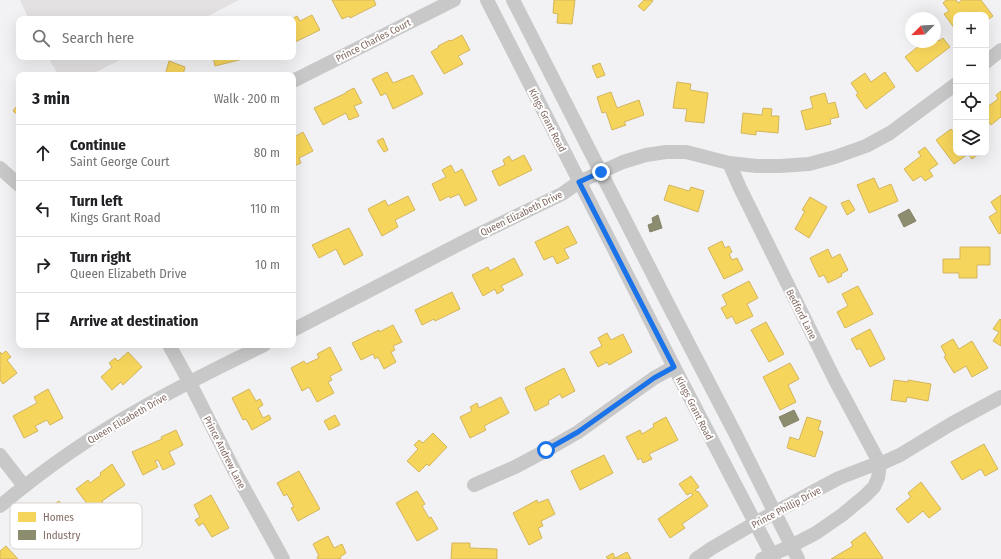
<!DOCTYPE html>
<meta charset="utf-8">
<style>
:root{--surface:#fff;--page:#f6f6f6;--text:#202124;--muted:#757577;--line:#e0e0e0}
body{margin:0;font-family:"Fira Sans Condensed",sans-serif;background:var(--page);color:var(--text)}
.controls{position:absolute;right:12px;top:12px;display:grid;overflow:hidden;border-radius:8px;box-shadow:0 4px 16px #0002}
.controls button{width:36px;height:36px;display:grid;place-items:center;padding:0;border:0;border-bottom:1px solid var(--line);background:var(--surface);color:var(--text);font:20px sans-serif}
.compass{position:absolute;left:905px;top:12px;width:36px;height:36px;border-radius:50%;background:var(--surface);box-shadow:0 4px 16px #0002;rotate:246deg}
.stop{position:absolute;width:12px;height:12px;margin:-9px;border:3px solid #1a73e8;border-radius:50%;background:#fff}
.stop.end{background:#1a73e8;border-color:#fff;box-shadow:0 1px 4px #0008}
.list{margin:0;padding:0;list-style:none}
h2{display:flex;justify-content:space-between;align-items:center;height:52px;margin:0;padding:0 16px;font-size:17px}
h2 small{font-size:13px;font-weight:400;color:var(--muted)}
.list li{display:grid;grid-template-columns:26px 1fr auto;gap:12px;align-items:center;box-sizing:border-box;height:56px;padding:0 16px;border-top:1px solid var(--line)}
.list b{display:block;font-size:15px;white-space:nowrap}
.list p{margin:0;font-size:13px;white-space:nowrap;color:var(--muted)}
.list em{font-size:13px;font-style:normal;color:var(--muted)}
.icon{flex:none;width:22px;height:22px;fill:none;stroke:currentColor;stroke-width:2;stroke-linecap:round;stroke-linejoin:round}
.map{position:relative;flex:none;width:1001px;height:559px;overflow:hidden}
.search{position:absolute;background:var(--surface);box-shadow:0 4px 16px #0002;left:16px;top:16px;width:280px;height:44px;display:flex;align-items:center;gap:10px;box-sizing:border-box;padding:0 14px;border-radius:8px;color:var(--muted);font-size:15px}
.panel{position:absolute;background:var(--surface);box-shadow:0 4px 16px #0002;left:16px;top:72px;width:280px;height:276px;border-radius:8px}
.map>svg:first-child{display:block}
.built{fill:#e3e1e2}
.homes{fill:#f6d55c;stroke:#d3b55e}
.industry{fill:#8c8c6e;stroke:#89826b}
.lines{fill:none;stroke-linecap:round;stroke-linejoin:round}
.minor{stroke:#c9c8c8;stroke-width:14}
.route{stroke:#1a73e8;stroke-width:5}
.labels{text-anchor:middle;stroke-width:4;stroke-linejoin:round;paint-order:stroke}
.street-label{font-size:10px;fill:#826b63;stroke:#fff}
.key{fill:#fff;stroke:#dad3d0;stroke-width:1}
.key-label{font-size:11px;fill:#826b63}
</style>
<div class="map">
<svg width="1001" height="559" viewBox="0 0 1001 559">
<rect width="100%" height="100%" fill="#f2f2f4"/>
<g class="built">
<polygon points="20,0 239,0 202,19 29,19"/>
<polygon points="48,57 126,57 90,75 58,75"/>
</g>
<g class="homes">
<polygon points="332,0 374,0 376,5 350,18 349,16 342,19"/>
<polygon points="554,0 575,0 572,24 557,23 558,14 553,13"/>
<polygon points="644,0 652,0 653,1 644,11 638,6"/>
<polygon points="946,0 956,0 958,3 962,0 981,0 993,16 986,21 986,15 956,15 956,28 955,29 944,14 949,11 943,3"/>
<polygon points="312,15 320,30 293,43 293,19 292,19 297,16 300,21"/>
<polygon points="462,35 470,50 458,56 463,64 444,74 431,52 439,47 438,46 450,40 451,41"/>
<polygon points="935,36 939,41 943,38 950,47 917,72 905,57 920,45 917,42 935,42"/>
<polygon points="213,57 251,57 215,66"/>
<polygon points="169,61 185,67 183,75 165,75"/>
<polygon points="600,63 605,75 597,78 592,66"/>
<polygon points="387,72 393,83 413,75 423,94 393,109 386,93 381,96 372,79"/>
<polygon points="885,72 895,87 866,109 856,95 858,93 851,83 865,73 871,82"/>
<polygon points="677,82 691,84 690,90 708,93 704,123 685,121 687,109 673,108"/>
<polygon points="354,88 362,103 354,106 359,116 349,120 346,113 323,125 314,108 346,93 346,92"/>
<polygon points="1001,91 1001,117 991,125 986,118 986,108 998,99 996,95"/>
<polygon points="611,92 617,108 639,100 644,115 624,122 626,125 612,130 606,112 602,113 597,97"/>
<polygon points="825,93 828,104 835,102 839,117 830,119 831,124 806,130 801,111 813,108 810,97"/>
<polygon points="19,103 19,116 13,111"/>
<polygon points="763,108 772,109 771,116 779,116 778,133 756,131 756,135 741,133 743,113 762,115"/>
<polygon points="951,129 956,135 956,153 980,153 972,159 968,154 954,164 936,140"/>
<polygon points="303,132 313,151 299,158 301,163 294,166 293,163 293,135 294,134 296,136"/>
<polygon points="383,138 388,150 384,152 377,141"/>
<polygon points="925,147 938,164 929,170 933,176 925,181 921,176 913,181 904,169 921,156 918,152"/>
<polygon points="524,155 532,170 499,186 492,171 505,165 503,160 509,156 512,161"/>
<polygon points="451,165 455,173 462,169 477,200 465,206 459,194 450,198 449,196 440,201 432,184 446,177 442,170"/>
<polygon points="874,178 879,189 891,184 898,201 869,213 857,185"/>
<polygon points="669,185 689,191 691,187 704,191 698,212 664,200"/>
<polygon points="1001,195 1001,233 999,234 989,217 997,212 991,202"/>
<polygon points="408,196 415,210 395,220 398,227 382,236 368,209 385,200 388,206"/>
<polygon points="810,197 827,207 809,238 795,229 805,211 802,210"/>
<polygon points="849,200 855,210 847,215 841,203"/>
<polygon points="568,226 577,243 564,249 569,258 557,264 553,256 544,260 535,242"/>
<polygon points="349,228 363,255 344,265 336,249 319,258 312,245"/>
<polygon points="722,241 725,248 729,246 732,252 729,254 732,260 737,258 743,270 724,279 708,248"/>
<polygon points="960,247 990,247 990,265 977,265 977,278 959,278 959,273 943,273 943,259 960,259"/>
<polygon points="828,249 832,258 840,254 848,270 841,274 842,276 828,283 824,275 819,277 810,258"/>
<polygon points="514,258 523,275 501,286 504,290 497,294 495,289 483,296 472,275 488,267 490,271"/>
<polygon points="749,281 758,298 747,304 753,316 736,324 732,316 727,319 721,308 727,305 722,295"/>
<polygon points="858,286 873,314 845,328 837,312 848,306 842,294"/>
<polygon points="452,292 460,309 435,321 434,319 422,325 415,310"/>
<polygon points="1000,319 1001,320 1001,346 993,341 999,332 993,329"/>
<polygon points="766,322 784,354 769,362 751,330"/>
<polygon points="393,325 402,342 393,346 395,350 391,352 396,362 384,369 378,357 375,359 373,354 361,360 352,343 379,330 379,332"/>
<polygon points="870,329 885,359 870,367 860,348 857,350 851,339"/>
<polygon points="607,333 611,340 623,334 632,352 609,365 607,362 598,367 590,352 602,346 598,338"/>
<polygon points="953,339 959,349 972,341 988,368 972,377 966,366 954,373 944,357 946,356 941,346"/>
<polygon points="330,347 342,370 330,376 332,380 328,382 334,393 317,402 309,387 302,391 291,368 304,361 306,364 319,358 317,354"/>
<polygon points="6,351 11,357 7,360 17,373 3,384 0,380 0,352 2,354"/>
<polygon points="128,352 142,367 123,385 121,382 112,390 101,377 112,367 109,363 115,358 118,361"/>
<polygon points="790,363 799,379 788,385 796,402 780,410 763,377"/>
<polygon points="564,368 575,391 562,398 560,394 548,401 549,404 535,411 525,388"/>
<polygon points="894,380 908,382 908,380 931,384 928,401 907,397 906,402 891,400"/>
<polygon points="48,389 63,418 50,425 47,420 35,426 38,431 24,438 13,416 37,403 34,397"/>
<polygon points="249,389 256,401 260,399 263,405 258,408 263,418 269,415 271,419 252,430 246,419 243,420 232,398"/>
<polygon points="501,397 509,413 484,426 486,430 470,438 460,417 472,411 470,407 477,403 479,408"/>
<polygon points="335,415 340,425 329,430 324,421"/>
<polygon points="666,417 678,440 649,454 652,459 643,463 641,458 638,460 626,437 640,430 642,434 654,427 653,424"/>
<polygon points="807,417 821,421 818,430 823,432 815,457 787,448 790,437 799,440"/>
<polygon points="176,430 183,445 169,452 175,464 163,470 158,460 155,461 158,467 143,475 132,452 162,439 161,437"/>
<polygon points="433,433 447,447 429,466 427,464 419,472 407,461 418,449 414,445 419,440 423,443"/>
<polygon points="984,444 998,469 985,476 981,469 962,480 951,462"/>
<polygon points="604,455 613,473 580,490 571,471"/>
<polygon points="112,464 125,485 102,501 105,507 96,513 92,508 91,509 76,489 88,480 90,483 101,475 100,473"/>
<polygon points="299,471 320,509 298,521 291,508 294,507 287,494 284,496 277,483"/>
<polygon points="691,476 699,487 695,490 697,492 698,491 708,506 682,524 685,528 670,538 658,519 693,495 691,493 687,495 679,484"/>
<polygon points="921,482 941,509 929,518 923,511 908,523 896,509 911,497 908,493"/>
<polygon points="417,491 425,504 422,506 429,518 431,517 438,529 417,541 396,503"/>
<polygon points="211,495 229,528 212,537 203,523 199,526 195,520 200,517 194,505"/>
<polygon points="548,499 555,514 541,521 543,526 538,528 542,538 529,545 513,513 537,500 538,503"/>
<polygon points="59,501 73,519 60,530 65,537 54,545 49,538 39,547 26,531 35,524 32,519 49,505 50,507"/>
<polygon points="865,532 883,558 881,559 831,559 853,546 851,542"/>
<polygon points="328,536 334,548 342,544 346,553 340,557 341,559 318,559 317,557 319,556 313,544"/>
<polygon points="452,543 470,543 470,548 497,549 497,559 451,559"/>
<polygon points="6,546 18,559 0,559 0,551"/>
<polygon points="627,552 631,559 608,559 606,557 613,553 615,558"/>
</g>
<g class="industry">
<polygon points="909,209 916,221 904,227 898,215"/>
<polygon points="658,215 662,228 650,232 648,225 653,223 652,218"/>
<polygon points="794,410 799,420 784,427 779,417"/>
</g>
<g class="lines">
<g class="minor">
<polyline points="487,0 674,367 774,559"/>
<polyline points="513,0 670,308 736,435 798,559"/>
<polyline points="986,62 1001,50"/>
<polyline points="293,81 454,0"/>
<polyline points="729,163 740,188 835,380 880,464"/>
<polyline points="0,168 19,185"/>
<polyline points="293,330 473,237 562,194 579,182 623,162 646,155 666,152 686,152 729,163 757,166 780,166 809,164 835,157 866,146 890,133 956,84"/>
<polyline points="169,345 190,383 234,470 283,559"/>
<polyline points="0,455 24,486"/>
<polyline points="474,485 515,467 547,450 578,432 654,378 674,367"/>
<path d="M0,506C43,470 90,437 140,409C180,386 222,366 264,345"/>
<polyline points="696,559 712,548 755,523 822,487 839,478 870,466 880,464 900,455 951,424 1001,397"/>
<polyline points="762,559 791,546 816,533 842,515 865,496 874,487 878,478 880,464"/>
</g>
</g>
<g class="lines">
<polyline class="route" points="546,450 578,432 654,378 674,367 579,182 601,172"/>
</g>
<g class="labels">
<g class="street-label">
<text transform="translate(373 40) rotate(-27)" y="4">Prince Charles Court</text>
<text transform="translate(548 120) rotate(63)" y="4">Kings Grant Road</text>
<text transform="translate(521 213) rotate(-26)" y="4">Queen Elizabeth Drive</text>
<text transform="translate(802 314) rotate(63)" y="4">Bedford Lane</text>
<text transform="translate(695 408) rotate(63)" y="4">Kings Grant Road</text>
<text transform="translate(127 418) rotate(-30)" y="4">Queen Elizabeth Drive</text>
<text transform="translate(225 452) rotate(63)" y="4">Prince Andrew Lane</text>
<text transform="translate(786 507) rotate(-28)" y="4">Prince Phillip Drive</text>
</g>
</g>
<rect x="10" y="503" width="132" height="46" rx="6" class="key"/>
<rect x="18" y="512" width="18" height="10" fill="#f6d55c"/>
<rect x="18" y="530" width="18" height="10" fill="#8c8c6e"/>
<g class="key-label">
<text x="43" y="521">Homes</text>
<text x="43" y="539">Industry</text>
</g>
</svg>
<div class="controls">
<button>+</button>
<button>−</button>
<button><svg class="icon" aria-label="locate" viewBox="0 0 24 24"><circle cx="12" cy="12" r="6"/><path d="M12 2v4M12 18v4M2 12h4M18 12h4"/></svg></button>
<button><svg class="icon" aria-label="layers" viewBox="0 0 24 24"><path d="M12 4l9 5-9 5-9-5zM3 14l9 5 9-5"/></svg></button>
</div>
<svg class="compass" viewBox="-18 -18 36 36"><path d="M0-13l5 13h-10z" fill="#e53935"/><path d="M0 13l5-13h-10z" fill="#757577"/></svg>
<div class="stop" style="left:546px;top:450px"></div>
<div class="stop end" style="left:601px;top:172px"></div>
<div class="search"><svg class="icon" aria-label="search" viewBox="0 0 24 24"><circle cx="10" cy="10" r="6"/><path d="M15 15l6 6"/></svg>Search here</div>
<section class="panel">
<h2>3 min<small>Walk · 200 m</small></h2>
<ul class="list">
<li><svg class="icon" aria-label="ahead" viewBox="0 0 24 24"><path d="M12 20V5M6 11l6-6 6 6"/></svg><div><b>Continue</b><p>Saint George Court</p></div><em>80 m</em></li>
<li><svg class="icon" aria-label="left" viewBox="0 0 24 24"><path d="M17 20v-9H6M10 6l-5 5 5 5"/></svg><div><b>Turn left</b><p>Kings Grant Road</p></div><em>110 m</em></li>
<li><svg class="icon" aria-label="right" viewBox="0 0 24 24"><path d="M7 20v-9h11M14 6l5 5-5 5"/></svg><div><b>Turn right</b><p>Queen Elizabeth Drive</p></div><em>10 m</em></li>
<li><svg class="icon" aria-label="arrive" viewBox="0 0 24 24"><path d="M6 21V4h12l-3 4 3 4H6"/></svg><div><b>Arrive at destination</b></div></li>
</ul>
</section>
</div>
